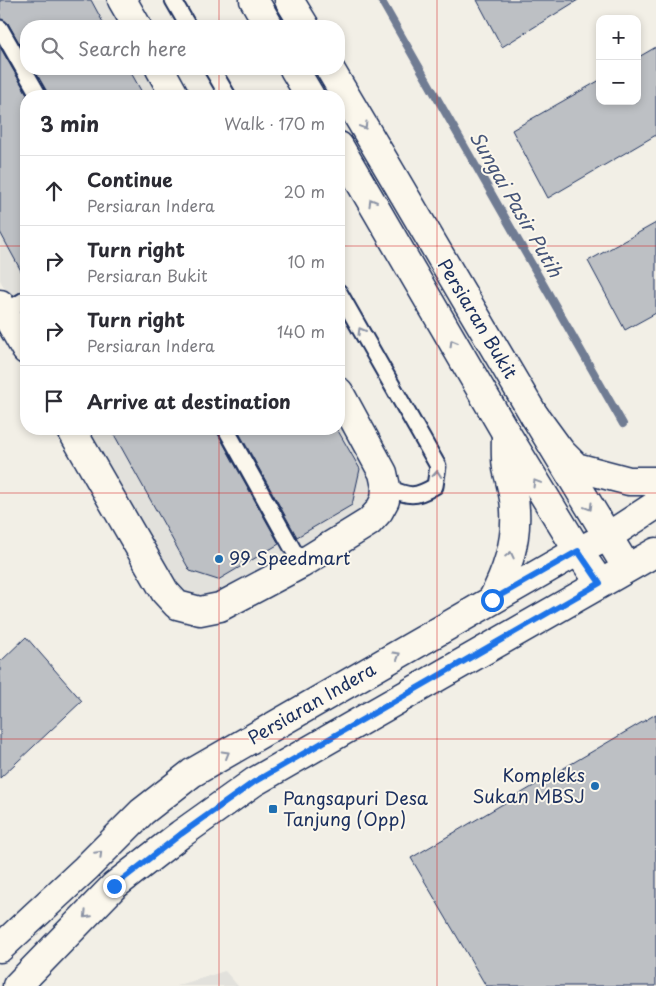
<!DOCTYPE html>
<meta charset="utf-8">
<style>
:root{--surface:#fff;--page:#f2f2f3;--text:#2b2b33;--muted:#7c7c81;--line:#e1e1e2}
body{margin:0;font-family:"Playpen Sans",sans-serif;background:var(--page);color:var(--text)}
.controls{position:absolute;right:15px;top:15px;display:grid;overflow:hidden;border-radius:10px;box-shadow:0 2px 8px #0003}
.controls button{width:45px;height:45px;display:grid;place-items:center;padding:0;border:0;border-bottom:1px solid var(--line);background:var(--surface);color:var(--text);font:25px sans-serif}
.stop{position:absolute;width:15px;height:15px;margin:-11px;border:4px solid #1a73e8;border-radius:50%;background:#fff}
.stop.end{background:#1a73e8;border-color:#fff;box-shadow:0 1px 5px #0008}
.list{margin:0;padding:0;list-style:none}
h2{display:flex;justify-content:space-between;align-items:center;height:65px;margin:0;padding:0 20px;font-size:21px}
h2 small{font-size:16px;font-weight:400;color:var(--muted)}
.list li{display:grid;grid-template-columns:32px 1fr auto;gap:15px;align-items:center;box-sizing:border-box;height:70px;padding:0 20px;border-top:1px solid var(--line)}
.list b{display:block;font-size:19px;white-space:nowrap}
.list p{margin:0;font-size:16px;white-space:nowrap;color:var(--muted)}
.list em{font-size:16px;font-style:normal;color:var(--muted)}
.icon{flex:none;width:28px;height:28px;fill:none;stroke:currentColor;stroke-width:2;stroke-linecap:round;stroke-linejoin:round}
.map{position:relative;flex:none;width:656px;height:986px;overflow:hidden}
.search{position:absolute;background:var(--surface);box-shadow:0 2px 8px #0003;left:20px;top:20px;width:325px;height:55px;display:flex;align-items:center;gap:12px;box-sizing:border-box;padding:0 18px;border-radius:20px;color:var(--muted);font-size:19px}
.panel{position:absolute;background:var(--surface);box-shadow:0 2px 8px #0003;left:20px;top:90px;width:325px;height:345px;border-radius:20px}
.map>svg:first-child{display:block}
.built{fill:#e2e1dc}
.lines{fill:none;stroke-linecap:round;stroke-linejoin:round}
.stream{stroke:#707b93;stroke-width:8}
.building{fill:#bdc0c4;stroke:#1b2f5e}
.service-casing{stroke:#1b2f5e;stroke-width:19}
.minor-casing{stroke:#1b2f5e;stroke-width:31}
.secondary-casing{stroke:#1b2f5e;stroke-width:31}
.service{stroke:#fbf7ec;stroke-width:15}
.minor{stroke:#fbf7ec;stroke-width:28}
.secondary{stroke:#fbf7ec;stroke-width:28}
.oneway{stroke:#8b93a5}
.route{stroke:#1a73e8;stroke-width:6}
.grid{fill:none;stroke:#d62828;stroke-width:1;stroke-opacity:0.55}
.poi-dot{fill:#1f6fb2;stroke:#fbf7ec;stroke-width:2}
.labels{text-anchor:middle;stroke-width:4;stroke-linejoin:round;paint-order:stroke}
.street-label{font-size:18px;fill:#1b2f5e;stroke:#fbf7ec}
.poi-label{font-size:18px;fill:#1b2f5e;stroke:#fbf7ec;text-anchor:start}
.water-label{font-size:19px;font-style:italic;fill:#465579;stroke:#fbf7ec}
</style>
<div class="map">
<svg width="656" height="986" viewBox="0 0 656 986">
<rect width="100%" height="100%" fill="#f2efe6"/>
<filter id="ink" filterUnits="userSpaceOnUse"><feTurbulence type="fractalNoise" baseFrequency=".02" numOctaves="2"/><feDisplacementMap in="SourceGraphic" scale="10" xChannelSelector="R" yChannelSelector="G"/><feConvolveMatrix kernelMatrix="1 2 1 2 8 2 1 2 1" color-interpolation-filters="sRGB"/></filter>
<g filter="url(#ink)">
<g class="built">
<polygon points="0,0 108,0 122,26 26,26 26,69 146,69 161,96 26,96 26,326 0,280"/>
<polygon points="339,415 375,480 372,497 366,511 217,595 199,598 186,597 174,585 85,429 339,429"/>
<polygon points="225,971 238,986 176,986"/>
</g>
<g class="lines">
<polyline class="stream" points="381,0 623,424"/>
</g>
<g class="building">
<polygon points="0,0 91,0 105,26 26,26 26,55 8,23 0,19"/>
<polygon points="477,0 578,0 502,47"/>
<polygon points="0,47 28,96 26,96 26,280 0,232"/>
<polygon points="656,47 656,135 548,198 512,130 600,80 600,101 637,101 637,58"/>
<polygon points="34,69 129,69 144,96 48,96"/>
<polygon points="656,223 656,313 625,330 588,261"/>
<polygon points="111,429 217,429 218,434 279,544 218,580 190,571"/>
<polygon points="237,429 337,429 360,469 352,505 297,537"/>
<polygon points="26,637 82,701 0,778 0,662"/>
<polygon points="656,714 656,986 486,986 411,858"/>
</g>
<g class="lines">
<defs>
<g id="service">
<polyline points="173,0 188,26"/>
<polyline points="0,28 39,96"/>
<polyline points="212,69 228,96"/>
<path d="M339,292L438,466L435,486C413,499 409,496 386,487"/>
<polyline points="4,312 26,299"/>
<polyline points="226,429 301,564"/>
</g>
<g id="minor">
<polyline points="122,0 137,26"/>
<polyline points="254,0 269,26"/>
<polyline points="289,0 305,26"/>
<polyline points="160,69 175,96"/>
<polyline points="294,69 310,96"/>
<polyline points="330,69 534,415 627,568"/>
<polyline points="339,146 506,433 578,551 600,583"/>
<polyline points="0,304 26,350"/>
<polyline points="71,429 165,592 177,605 200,611 220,607 301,564 369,522 379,511 385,500 386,487 383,473 339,392"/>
</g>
<g id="secondary">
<polyline points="534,415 561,452 576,467 629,481 656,481"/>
<path d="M492,600C507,572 517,542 515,510C515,496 510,482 507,468C505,457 506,444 506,433"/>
<polyline points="0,948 86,868 142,812 192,773 578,551 607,537 656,505"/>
<polyline points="17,986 114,886 181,834 254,782 656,552"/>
</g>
</defs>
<use href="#service" class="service-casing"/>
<use href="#minor" class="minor-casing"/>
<use href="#secondary" class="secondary-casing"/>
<use href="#service" class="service"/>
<use href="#minor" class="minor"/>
<use href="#secondary" class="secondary"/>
</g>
<defs><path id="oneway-chevron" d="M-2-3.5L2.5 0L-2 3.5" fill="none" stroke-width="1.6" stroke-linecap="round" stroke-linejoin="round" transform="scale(1.25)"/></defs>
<g class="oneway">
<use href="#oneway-chevron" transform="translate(364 126) rotate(59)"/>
<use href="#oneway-chevron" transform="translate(372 202) rotate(-120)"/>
<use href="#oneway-chevron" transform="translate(361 331) rotate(-120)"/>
<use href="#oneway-chevron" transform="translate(453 343) rotate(-120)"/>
<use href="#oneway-chevron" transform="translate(437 474) rotate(-85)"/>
<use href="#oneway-chevron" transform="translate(536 483) rotate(-121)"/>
<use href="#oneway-chevron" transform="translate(589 507) rotate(59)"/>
<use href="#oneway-chevron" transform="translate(510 555) rotate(-77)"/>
<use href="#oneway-chevron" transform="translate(397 655) rotate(-30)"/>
<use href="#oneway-chevron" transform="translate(226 754) rotate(-30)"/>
<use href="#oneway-chevron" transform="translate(99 854) rotate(-45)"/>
<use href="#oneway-chevron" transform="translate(87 915) rotate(134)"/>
</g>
</g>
<g class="lines" filter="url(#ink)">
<polyline class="route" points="114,886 181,834 254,782 600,583 578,551 492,600"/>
</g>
<path class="grid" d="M219,0V26M437,0V986M219,69V96M0,246H26M339,246H656M219,429V986M0,493H656M0,739H656"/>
<g class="poi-dot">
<circle cx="219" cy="559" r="5"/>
<circle cx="595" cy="786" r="5"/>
<rect x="268" y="804" width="10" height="10" rx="2.5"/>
</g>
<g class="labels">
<g class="street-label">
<text transform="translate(477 319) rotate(59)" y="6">Persiaran Bukit</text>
<text transform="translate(312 704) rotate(-30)" y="6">Persiaran Indera</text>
</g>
<g class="poi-label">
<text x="229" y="565">99 Speedmart</text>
<text x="585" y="782" text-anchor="end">Kompleks<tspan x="585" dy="21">Sukan MBSJ</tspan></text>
<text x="283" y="805">Pangsapuri Desa<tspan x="283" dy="21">Tanjung (Opp)</tspan></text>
</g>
<g class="water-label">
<text transform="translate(516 204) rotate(60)" y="7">Sungai Pasir Putih</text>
</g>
</g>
</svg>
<div class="controls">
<button>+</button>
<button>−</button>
</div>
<div class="stop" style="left:492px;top:600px"></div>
<div class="stop end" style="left:114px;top:886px"></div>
<div class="search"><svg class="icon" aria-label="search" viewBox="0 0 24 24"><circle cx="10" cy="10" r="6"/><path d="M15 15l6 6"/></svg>Search here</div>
<section class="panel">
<h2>3 min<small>Walk · 170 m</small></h2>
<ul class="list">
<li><svg class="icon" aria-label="ahead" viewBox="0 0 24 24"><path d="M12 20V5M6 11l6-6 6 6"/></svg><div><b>Continue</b><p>Persiaran Indera</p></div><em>20 m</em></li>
<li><svg class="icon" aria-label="right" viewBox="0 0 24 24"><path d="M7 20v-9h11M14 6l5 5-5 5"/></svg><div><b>Turn right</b><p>Persiaran Bukit</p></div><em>10 m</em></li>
<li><svg class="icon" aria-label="right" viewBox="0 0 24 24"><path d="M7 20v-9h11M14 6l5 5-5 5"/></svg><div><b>Turn right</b><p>Persiaran Indera</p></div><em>140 m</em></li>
<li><svg class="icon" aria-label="arrive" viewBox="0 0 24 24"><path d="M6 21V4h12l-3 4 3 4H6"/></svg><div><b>Arrive at destination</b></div></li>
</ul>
</section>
</div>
